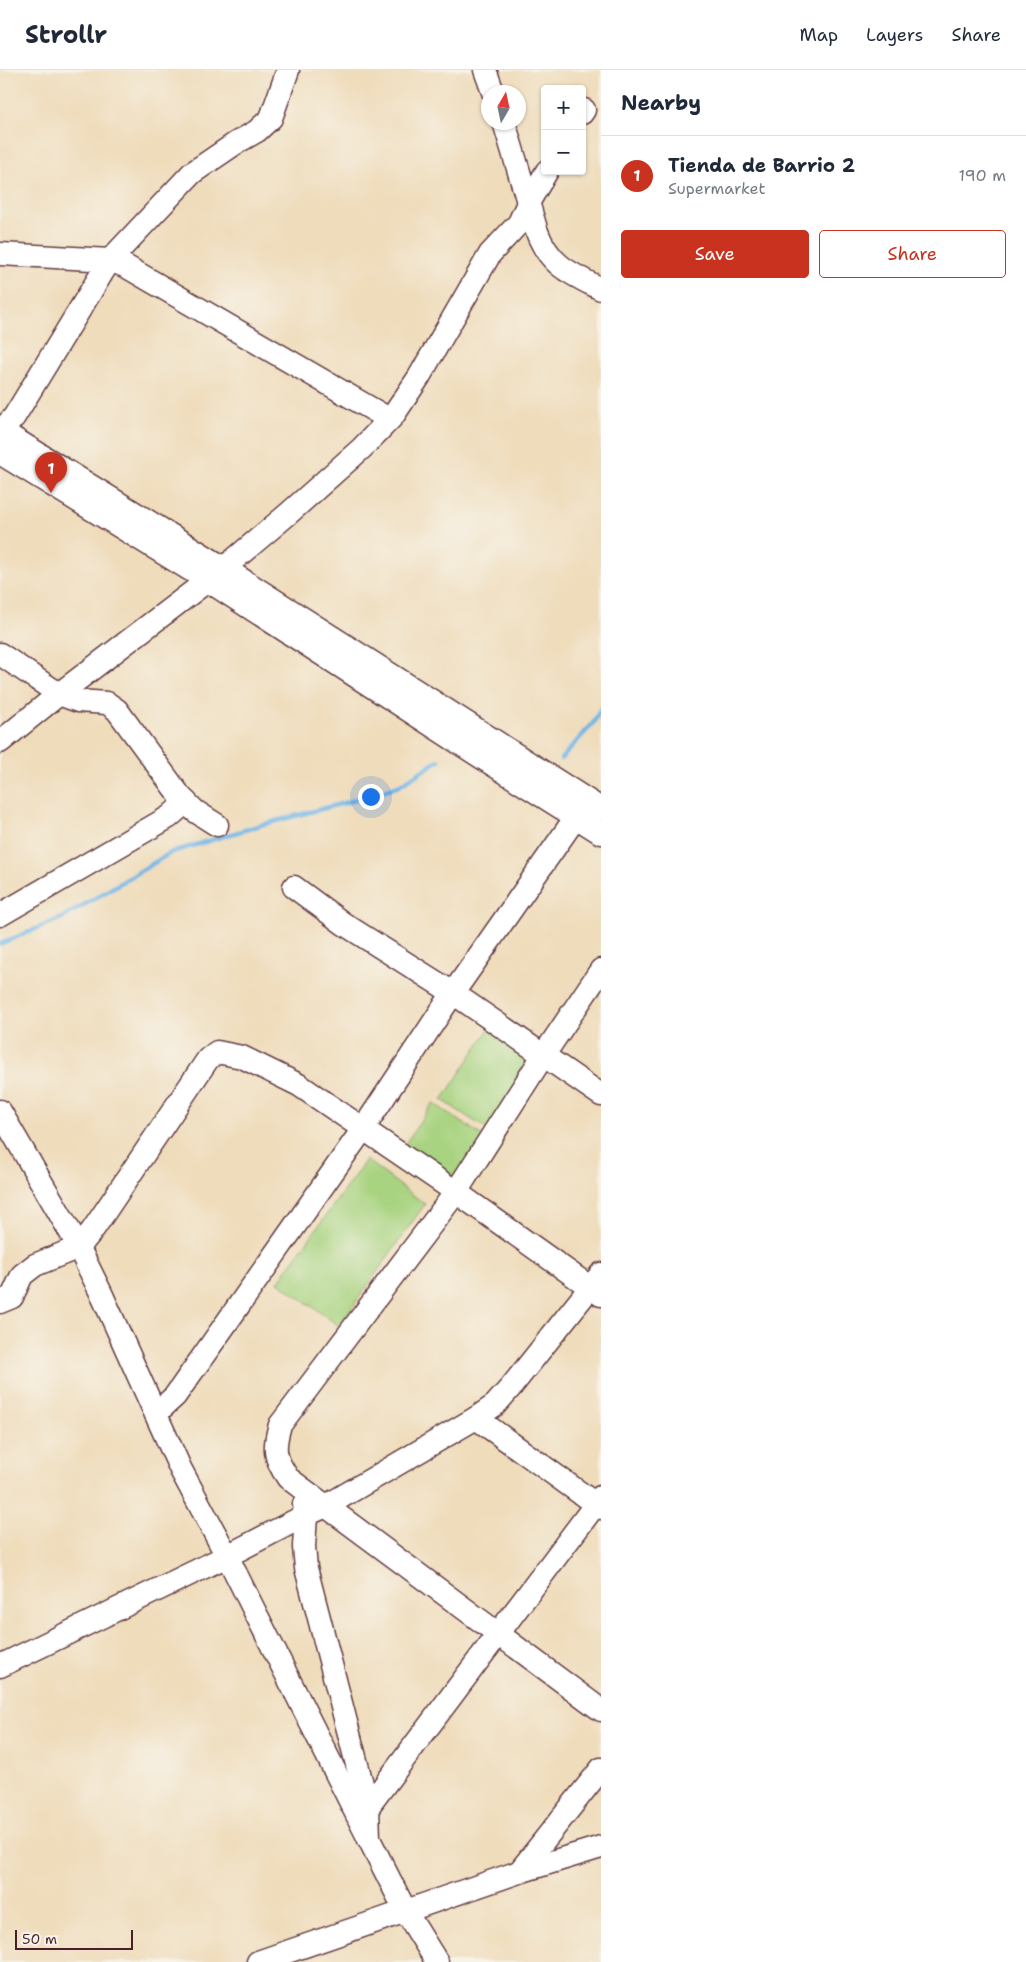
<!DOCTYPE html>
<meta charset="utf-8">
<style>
:root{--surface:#fff;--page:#f2f2f3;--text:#1f2937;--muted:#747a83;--line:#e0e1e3;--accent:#c8321e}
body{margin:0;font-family:"Shantell Sans",sans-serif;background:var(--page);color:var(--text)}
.controls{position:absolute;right:15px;top:15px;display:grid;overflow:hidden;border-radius:5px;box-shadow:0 1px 4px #0004}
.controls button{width:45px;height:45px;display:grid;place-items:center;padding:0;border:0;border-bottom:1px solid var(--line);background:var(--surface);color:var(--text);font:25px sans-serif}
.compass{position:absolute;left:481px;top:15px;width:45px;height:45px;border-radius:50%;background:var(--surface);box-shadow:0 1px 4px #0004;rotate:9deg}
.scale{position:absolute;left:15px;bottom:12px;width:118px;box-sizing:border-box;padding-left:5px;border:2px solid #4a1f2b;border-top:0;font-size:14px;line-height:18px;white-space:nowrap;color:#4a1f2b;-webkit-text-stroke:4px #f7f3e8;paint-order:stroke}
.you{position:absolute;left:370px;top:726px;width:18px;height:18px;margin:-12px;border:4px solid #fff;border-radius:50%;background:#1a73e8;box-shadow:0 0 0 8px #1a73e833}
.badge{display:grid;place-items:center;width:32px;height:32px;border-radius:50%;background:var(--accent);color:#fff;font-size:16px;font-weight:700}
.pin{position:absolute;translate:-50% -41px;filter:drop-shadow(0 1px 2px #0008)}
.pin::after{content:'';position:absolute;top:26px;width:18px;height:15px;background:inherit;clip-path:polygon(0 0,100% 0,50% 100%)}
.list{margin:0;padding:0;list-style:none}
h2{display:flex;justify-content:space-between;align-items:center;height:65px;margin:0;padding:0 20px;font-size:21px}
h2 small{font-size:16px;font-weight:400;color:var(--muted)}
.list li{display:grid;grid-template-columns:32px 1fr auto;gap:15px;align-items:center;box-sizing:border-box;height:80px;padding:0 20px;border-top:1px solid var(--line)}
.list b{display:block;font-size:19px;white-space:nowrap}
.list p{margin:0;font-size:16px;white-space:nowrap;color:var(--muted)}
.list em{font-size:16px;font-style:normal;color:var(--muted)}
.actions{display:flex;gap:10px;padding:15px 20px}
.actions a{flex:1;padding:11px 0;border:1px solid var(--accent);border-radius:5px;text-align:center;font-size:18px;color:var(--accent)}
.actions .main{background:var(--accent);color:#fff}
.map{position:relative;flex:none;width:601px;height:1892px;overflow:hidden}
header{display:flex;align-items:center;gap:30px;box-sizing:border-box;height:70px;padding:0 25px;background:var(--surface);border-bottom:1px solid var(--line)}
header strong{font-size:24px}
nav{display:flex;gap:28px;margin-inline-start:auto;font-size:18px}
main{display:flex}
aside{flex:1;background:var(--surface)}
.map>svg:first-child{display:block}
.green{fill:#a8d380;stroke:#797956}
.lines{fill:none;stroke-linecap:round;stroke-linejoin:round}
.stream{stroke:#70b5e6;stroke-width:4.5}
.minor-casing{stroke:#633b41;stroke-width:25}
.minor{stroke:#fff;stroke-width:22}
</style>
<header>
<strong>Strollr</strong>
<nav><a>Map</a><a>Layers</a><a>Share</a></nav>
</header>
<main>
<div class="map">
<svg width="601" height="1892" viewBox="0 0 601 1892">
<rect width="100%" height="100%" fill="#f7f3e8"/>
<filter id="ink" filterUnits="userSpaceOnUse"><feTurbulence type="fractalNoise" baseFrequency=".02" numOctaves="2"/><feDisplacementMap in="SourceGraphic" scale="10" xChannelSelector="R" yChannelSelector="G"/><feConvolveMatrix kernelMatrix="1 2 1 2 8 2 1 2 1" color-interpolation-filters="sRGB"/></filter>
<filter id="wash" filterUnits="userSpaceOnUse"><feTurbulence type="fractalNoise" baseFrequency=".0096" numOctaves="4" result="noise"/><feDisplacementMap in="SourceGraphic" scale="20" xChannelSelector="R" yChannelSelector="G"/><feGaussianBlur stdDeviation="1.12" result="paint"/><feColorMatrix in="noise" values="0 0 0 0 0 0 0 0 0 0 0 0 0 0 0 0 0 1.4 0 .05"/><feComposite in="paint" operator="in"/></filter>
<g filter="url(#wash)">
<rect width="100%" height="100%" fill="#efdcbb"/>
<g class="green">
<polygon points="491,956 537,987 488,1060 442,1030"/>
<polygon points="433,1033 484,1067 455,1108 405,1074"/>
<polygon points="366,1090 425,1134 339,1256 278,1212"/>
</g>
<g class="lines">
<g class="stream">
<polyline points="561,689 594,652 601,638"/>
<polyline points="0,874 62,848 172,782 261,755 348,732 399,716 439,690"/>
</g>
</g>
</g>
<g filter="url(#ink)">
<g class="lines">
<defs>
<g id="minor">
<polyline points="485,0 493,22"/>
<polyline points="582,43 584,40"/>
<path d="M504,52L537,162C550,196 570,203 601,219"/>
<polyline points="0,184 110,190 127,197 389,349"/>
<polyline points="0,360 224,498 601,739"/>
<polyline points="0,362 14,347 110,190 192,103 236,73 257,61 271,48 288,0"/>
<polyline points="0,383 207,510 484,689 601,763"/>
<polyline points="0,584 59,624 78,631 107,633 117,640 180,726 195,741 217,755"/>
<polyline points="0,672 59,624 224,498 288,444 362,378 393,346 419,307 490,184 519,153 528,133 547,101"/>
<polyline points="294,817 344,854 453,923 601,1025"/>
<polyline points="0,845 169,747 186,732"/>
<path d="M601,900L543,986L456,1122L280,1355C273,1378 274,1388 288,1408L601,1640"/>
<polyline points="0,1041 75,1170 101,1223 181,1400 227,1486 369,1769"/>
<polyline points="0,1232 12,1227 22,1205 35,1195 79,1177 92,1161 208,989 217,982 242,987 299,1015 456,1122 601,1225"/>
<polyline points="155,1341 163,1337 175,1326 363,1059 453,923 576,747"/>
<polyline points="476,1348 601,1438"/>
<polyline points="304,1434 306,1445 304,1477 306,1498 368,1737 369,1769 406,1842 437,1892"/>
<polyline points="0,1596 227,1486 306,1445 326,1436 476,1348 495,1335 511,1317 601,1204"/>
<polyline points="368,1737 601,1427"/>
<polyline points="519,1802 601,1699"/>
<polyline points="258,1892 519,1802 601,1777"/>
</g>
</defs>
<use href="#minor" class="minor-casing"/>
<use href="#minor" class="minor"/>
</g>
</g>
</svg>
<div class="controls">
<button>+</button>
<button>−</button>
</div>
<svg class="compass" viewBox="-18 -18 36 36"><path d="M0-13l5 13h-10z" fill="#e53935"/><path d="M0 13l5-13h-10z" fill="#747a83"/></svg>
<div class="scale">50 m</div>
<div class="you"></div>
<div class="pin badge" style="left:51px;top:423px">1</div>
</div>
<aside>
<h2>Nearby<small></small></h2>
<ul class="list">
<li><span class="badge">1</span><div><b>Tienda de Barrio 2</b><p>Supermarket</p></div><em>190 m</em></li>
</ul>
<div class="actions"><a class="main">Save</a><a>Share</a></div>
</aside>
</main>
